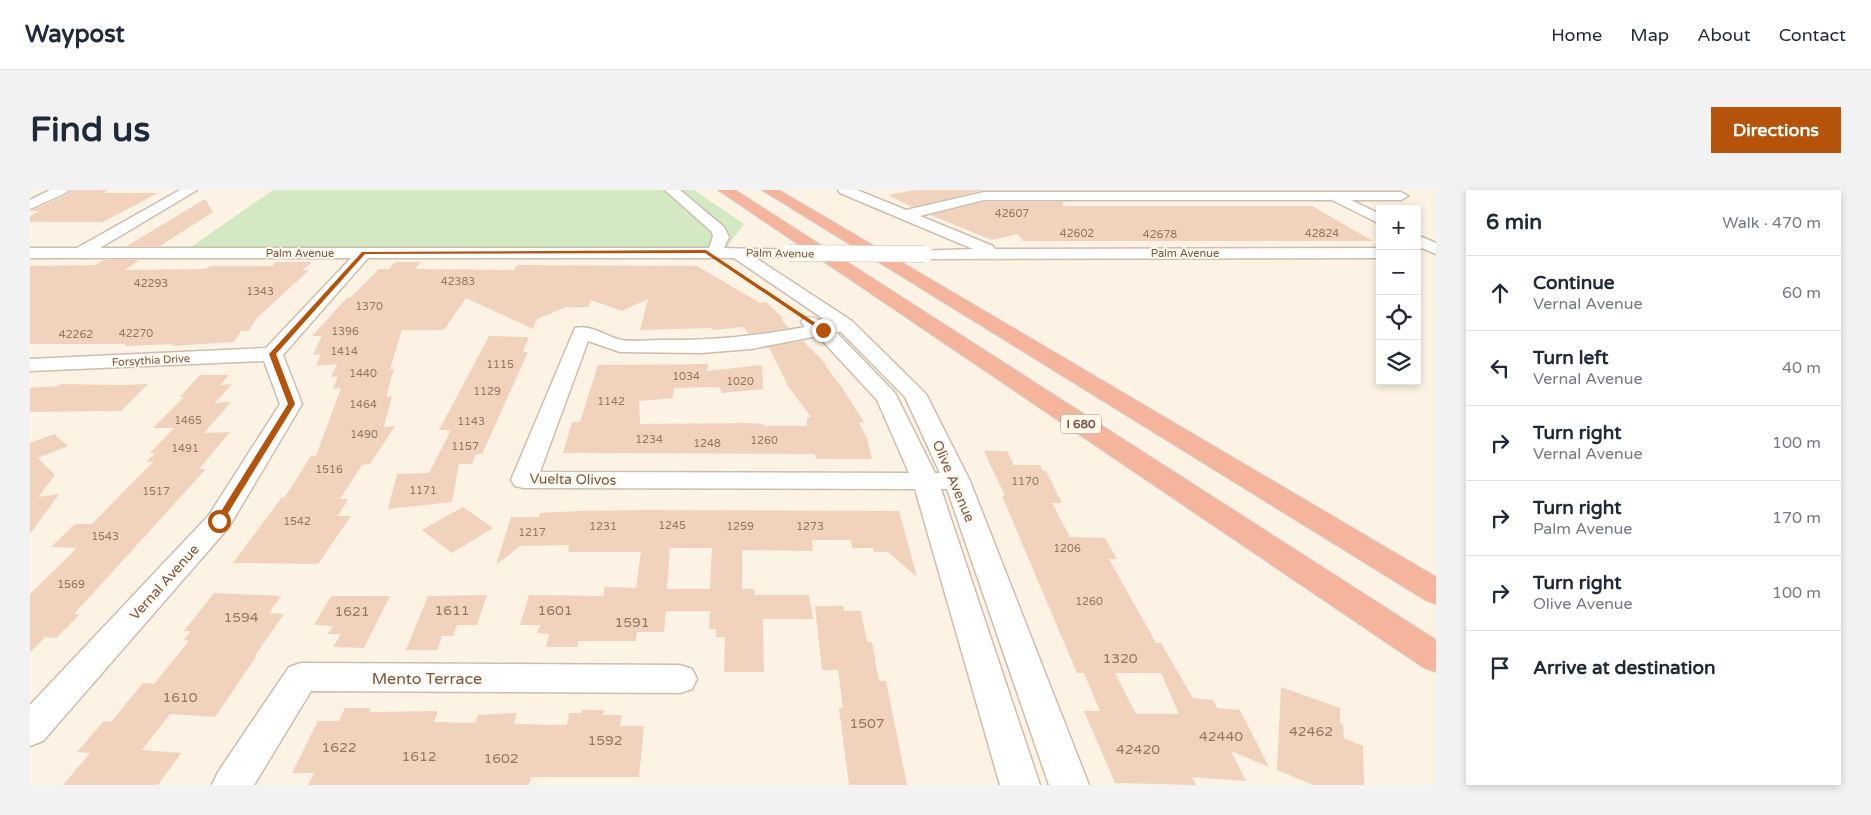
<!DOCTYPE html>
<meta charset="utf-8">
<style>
:root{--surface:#fff;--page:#f2f2f3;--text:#1f2937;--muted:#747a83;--line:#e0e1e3;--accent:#b45309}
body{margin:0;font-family:"Varela Round",sans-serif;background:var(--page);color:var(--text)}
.controls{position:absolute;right:15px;top:15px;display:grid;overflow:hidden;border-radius:0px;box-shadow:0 2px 8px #0003}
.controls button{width:45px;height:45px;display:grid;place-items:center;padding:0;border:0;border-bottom:1px solid var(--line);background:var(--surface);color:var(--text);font:25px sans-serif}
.stop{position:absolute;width:15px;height:15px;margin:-11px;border:4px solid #b45309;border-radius:50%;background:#fff}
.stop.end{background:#b45309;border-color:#fff;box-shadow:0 1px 5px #0008}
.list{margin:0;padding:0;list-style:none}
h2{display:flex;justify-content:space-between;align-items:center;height:65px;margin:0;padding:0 20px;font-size:21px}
h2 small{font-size:16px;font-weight:400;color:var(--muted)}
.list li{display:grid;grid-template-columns:32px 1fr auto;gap:15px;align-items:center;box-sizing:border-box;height:75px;padding:0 20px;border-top:1px solid var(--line)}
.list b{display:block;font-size:19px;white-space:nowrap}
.list p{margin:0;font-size:16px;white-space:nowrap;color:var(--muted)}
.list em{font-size:16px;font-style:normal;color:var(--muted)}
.icon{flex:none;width:28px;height:28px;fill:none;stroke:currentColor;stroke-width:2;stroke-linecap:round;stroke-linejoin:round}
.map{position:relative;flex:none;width:1406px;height:595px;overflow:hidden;border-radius:0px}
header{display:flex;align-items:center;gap:30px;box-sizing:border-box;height:70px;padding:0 25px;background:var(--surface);border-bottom:1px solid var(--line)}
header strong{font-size:24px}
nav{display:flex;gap:28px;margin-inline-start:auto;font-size:18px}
.intro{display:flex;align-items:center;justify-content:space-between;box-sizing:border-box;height:120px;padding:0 30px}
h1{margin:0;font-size:35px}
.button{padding:12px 22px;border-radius:0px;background:var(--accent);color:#fff;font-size:18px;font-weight:700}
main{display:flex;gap:30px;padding:0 30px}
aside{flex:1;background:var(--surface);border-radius:0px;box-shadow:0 2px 8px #0003}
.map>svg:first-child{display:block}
.green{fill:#d2e9c3}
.building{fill:#f1d2bc;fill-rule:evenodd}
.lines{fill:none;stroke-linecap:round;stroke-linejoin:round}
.street-casing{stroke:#cfbdae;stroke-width:3}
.highway-casing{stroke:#dbd4d0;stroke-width:2}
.street{fill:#fff;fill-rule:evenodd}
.highway{fill:#f5b49c;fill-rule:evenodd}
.street-bridge-casing{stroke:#cfbdae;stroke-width:17;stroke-linecap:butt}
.street-bridge{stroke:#fff;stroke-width:16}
.route{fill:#b45309}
.labels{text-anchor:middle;stroke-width:4;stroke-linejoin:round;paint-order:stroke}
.number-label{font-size:11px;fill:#937766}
.far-street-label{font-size:11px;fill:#74594a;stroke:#fff7ea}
.shield{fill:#fff7ea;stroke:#9e887a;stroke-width:1}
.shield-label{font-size:12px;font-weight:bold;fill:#74594a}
.street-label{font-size:14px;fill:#74594a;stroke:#fff7ea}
.near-number-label{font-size:14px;fill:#937766}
.near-street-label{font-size:16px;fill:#74594a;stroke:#fff7ea}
</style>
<header>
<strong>Waypost</strong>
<nav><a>Home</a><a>Map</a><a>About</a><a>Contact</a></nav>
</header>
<div class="intro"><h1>Find us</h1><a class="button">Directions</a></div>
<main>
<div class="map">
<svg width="1406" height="595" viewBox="0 0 1406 595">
<rect width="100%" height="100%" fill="#fcf3e4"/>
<polygon class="green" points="243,0 664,0 714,34 696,58 161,57"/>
<g class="building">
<polygon points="40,0 78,0 73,3 128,3 73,32 0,32 0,26 10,21 0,21 37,5"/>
<polygon points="885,0 1031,0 954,0 882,17 858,5"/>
<polygon points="175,9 183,22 130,56 97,56"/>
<polygon points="954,12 1033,12 1033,16 1282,16 1343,51 993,51 988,44 962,50 900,25"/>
<polygon points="74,70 109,70 95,80 174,79 182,76 242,76 246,72 282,72 273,80 279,80 227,128 218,141 211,141 204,152 141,156 143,154 94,156 96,154 0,154 0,76 65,75"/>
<polygon points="365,72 391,72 385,79 484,80 487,75 667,76 730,113 736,112 754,129 751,129 759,138 719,144 713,137 682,140 681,138 610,140 618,109 592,121 561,110 558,117 536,117 507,129 503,139 436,108 414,140 372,140 360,179 364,179 356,207 362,206 354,237 365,236 340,274 332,275 310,309 318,309 308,326 321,326 288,374 203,373 252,307 255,307 281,266 286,266 311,198 303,199 308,186 301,187 307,174 286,176 291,164 283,165 292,146 282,146 317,108 320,108 349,79 359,79"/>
<polygon points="459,146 499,147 493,162 498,162 452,264 446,264 442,274 429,274 422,312 358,319 367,284 399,283 421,240 409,240"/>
<polygon points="773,151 797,175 795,175 813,199 834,232 829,233 837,248 842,269 786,269 785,264 533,263 542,232 550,232 568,175 678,174 677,181 732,175 733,199 692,203 689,197 644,198 643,208 609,211 610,234 721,233 734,234 734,236 777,236 777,228 781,227 758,196 739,157"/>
<polygon points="170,185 199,185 190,195 202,194 185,213 201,212 174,243 200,242 169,279 176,279 44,424 50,424 26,448 15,447 0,462 0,404 47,358 21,357 45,334 62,334 124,271 116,272 125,263 120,263 144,238 123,238 154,207 150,207"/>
<polygon points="31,194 90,195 118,194 91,221 0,222 0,198 28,196"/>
<polygon points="24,244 38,256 8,268 25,285 8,307 29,304 0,344 0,253"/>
<path d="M954,261H977L984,275H1010L1013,281H1016L1032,313H1022L1040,347L1075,348L1087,369H1079L1126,453H1131L1163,508L1183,510L1187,518L1210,520L1239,577L1201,561L1216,591L1162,587L1166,595L1085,593L1054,521H1070L1054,483H1047L972,306H975ZM1085,483H1131L1149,524H1106Z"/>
<polygon points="433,317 463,338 422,363 392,340"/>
<path d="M616,320L869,321L887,387L858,362H844L843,358H822L821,350H782L783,361L712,360V399H724L725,405H779L783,429H733L734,482H694L695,447H686V439H679L680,421H636L634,442H607L606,451H548L547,457H516L519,444L507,443L510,435H490L499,405L573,406L575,397L606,398L611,362H538L539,355L490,356L466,375L481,327H509L510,323L548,321ZM640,358H682L680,399H637Z"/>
<polygon points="184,403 251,406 239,423 254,424 224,467 226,467 185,527 140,524 112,560 151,563 128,595 33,595 60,563 47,562 74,531 81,532 113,493 124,494 159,451 154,450 161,441 154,441"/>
<polygon points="457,405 447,435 427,435 423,446 412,446 407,460 376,460 398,406"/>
<polygon points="301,406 360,406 334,458 303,457 311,444 298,444 303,436 284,435"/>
<polygon points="785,416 813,416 814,421 831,421 837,452 842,452 849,491 856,491 877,595 819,595 809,518 813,518 808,480 792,480"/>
<polygon points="1251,497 1310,518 1310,533 1313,534 1314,548 1333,556 1334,595 1283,595 1247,580"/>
<polygon points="315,518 341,518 339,522 408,521 404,532 445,533 448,525 487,523 484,534 537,535 539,523 552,523 552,520 574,520 573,525 592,525 590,536 614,536 609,587 501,587 499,595 278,595 284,583 262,583 288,531 309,531"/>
</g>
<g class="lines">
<defs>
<g id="street">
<polygon points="20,0 38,0 36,3 0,19 0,10"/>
<path d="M150,0H167L70,58H679L683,47L682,42L635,0H650L694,37L699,47L694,58L764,60L766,63L764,66L726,68L822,131L896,204L940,291L1059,595H1019L917,299H911L1010,595H970L885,299L494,298L485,296L481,290L545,138C562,134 576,147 592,150C604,152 619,150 631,150C682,151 725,146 775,137L771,132L774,128C787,125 789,133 798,132L704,68H338L253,165L272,214L199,337L13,551L0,556V515L179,325L250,214L234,171L0,181V169L236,158L321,68H0V58H47ZM806,142H811L875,207L910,283H905L865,203ZM788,146L847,210L879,283L510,282L558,151L590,162L671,163L721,159Z"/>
<polygon points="808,0 827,0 876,20 954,2 1371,2 1378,6 1371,10 1321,10 1350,24 1350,34 1302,10 954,10 890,26 963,56 965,59 1350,58 1350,68 895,69 889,67 887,64 889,61 943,59 810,3"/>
<polygon points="1387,45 1406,53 1406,64 1387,56"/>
<polygon points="271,473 650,475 662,479 667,489 662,499 650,503 281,501 224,595 182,595 188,582 259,477"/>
</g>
<g id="highway">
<polygon points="688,0 705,0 1406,450 1406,482 1394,478"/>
<polygon points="732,0 749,0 1406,387 1406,414 1395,410"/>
</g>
</defs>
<use href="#street" class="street-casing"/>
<use href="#highway" class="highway-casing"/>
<use href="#street" class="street"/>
<use href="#highway" class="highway"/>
<defs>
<polyline id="street-bridge" points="758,63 895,64"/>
</defs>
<use href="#street-bridge" class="street-bridge-casing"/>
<use href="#street-bridge" class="street-bridge"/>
</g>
<polygon class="route" points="676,60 796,140 791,141 675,63 335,64 246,164 265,214 192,333 189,334 185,331 258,214 239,164 332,62"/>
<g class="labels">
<g class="number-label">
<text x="982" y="27">42607</text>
<text x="1047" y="47">42602</text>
<text x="1292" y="47">42824</text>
<text x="1130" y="48">42678</text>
<text x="428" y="95">42383</text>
<text x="121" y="97">42293</text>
<text x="230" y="105">1343</text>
<text x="339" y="120">1370</text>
<text x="315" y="145">1396</text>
<text x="106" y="147">42270</text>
<text x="46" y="148">42262</text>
<text x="314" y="165">1414</text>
<text x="470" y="178">1115</text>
<text x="333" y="187">1440</text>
<text x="656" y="190">1034</text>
<text x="710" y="195">1020</text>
<text x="457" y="205">1129</text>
<text x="581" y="215">1142</text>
<text x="333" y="218">1464</text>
<text x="158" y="234">1465</text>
<text x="441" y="235">1143</text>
<text x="334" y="248">1490</text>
<text x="619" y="253">1234</text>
<text x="734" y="254">1260</text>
<text x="677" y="257">1248</text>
<text x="435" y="260">1157</text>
<text x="155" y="262">1491</text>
<text x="299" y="283">1516</text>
<text x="995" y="295">1170</text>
<text x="393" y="304">1171</text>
<text x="126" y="305">1517</text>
<text x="267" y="335">1542</text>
<text x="642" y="339">1245</text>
<text x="573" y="340">1231</text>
<text x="710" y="340">1259</text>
<text x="780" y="340">1273</text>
<text x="502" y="346">1217</text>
<text x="75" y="350">1543</text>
<text x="1037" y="362">1206</text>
<text x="41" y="398">1569</text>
<text x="1059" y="415">1260</text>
</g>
<g class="far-street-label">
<text x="270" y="67">Palm Avenue</text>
<text transform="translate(750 63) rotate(1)" y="4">Palm Avenue</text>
<text x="1155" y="67">Palm Avenue</text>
<text transform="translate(121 170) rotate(-3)" y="4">Forsythia Drive</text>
</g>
<rect class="shield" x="1031" y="224.5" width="40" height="19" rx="4"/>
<g class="shield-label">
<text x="1051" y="238">I 680</text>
</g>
<g class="street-label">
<text transform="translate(543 289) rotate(1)" y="5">Vuelta Olivos</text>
<text transform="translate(924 291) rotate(67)" y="5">Olive Avenue</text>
<text transform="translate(134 392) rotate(-48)" y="5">Vernal Avenue</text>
</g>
<g class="near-number-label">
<text x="422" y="425">1611</text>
<text x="525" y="425">1601</text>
<text x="322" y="426">1621</text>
<text x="211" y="432">1594</text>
<text x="602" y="437">1591</text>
<text x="1090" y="473">1320</text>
<text x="150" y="512">1610</text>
<text x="837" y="538">1507</text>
<text x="1281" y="546">42462</text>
<text x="1191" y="551">42440</text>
<text x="575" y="555">1592</text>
<text x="309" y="562">1622</text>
<text x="1108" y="564">42420</text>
<text x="389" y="571">1612</text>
<text x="471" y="573">1602</text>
</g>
<g class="near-street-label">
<text x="397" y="494">Mento Terrace</text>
</g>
</g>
</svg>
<div class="controls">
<button>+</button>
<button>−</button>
<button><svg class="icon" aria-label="locate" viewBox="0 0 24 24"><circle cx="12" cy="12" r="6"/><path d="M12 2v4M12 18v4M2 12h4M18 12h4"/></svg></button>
<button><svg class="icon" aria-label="layers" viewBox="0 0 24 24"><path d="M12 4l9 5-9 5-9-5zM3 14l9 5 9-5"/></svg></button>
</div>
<div class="stop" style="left:189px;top:331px"></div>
<div class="stop end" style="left:793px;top:140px"></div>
</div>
<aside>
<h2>6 min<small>Walk · 470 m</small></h2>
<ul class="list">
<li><svg class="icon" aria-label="ahead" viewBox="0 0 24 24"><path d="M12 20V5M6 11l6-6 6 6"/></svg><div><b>Continue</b><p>Vernal Avenue</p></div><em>60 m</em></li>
<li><svg class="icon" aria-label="left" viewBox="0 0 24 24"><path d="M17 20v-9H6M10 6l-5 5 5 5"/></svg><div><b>Turn left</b><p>Vernal Avenue</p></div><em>40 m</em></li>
<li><svg class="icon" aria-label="right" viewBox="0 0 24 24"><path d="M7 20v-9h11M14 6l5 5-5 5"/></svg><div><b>Turn right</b><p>Vernal Avenue</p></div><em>100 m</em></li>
<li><svg class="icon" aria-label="right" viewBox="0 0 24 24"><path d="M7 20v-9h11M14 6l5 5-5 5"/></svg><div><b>Turn right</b><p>Palm Avenue</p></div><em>170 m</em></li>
<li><svg class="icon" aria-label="right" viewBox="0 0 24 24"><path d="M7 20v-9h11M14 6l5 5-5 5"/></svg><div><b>Turn right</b><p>Olive Avenue</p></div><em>100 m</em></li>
<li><svg class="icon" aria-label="arrive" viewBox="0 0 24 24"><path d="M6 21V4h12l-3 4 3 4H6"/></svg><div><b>Arrive at destination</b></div></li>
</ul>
</aside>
</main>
